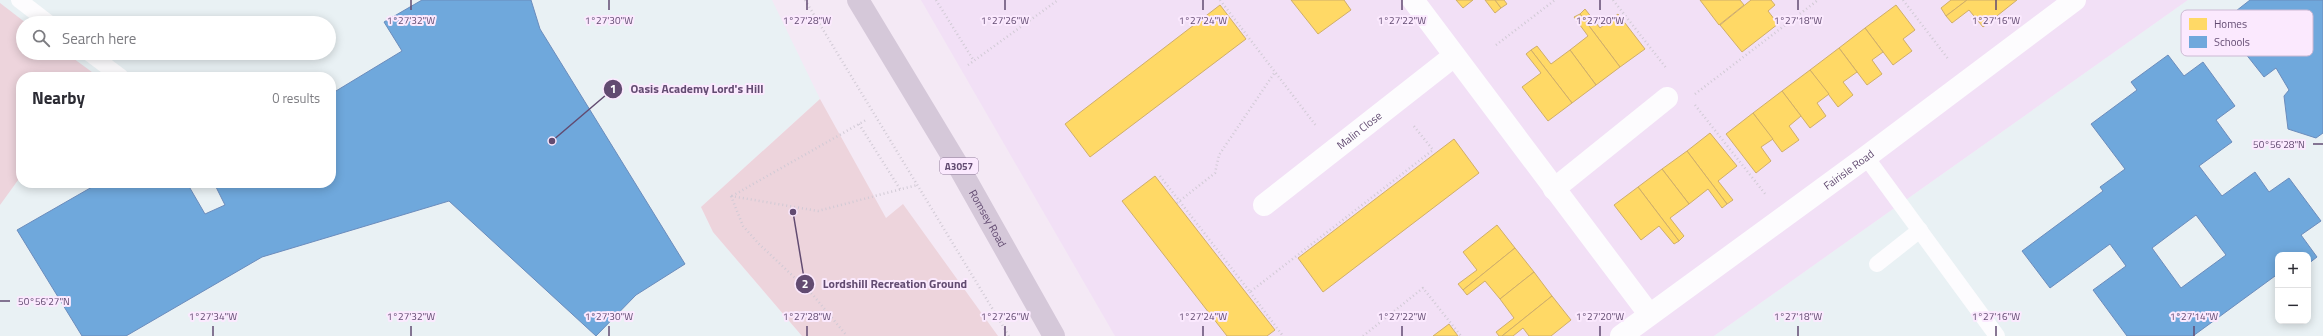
<!DOCTYPE html>
<meta charset="utf-8">
<style>
:root{--surface:#fff;--page:#f7f7f7;--text:#2b2b33;--muted:#7c7c81;--line:#e1e1e2}
body{margin:0;font-family:"Titillium Web",sans-serif;background:var(--page);color:var(--text)}
.controls{position:absolute;right:12px;bottom:12px;display:grid;overflow:hidden;border-radius:8px;box-shadow:0 2px 10px #0003}
.controls button{width:36px;height:36px;display:grid;place-items:center;padding:0;border:0;border-bottom:1px solid var(--line);background:var(--surface);color:var(--text);font:20px sans-serif}
.list{margin:0;padding:0;list-style:none}
h2{display:flex;justify-content:space-between;align-items:center;height:52px;margin:0;padding:0 16px;font-size:17px}
h2 small{font-size:13px;font-weight:400;color:var(--muted)}
.icon{flex:none;width:22px;height:22px;fill:none;stroke:currentColor;stroke-width:2;stroke-linecap:round;stroke-linejoin:round}
.map{position:relative;flex:none;width:2323px;height:336px;overflow:hidden}
.search{position:absolute;background:var(--surface);box-shadow:0 2px 10px #0003;left:16px;top:16px;width:320px;height:44px;display:flex;align-items:center;gap:10px;box-sizing:border-box;padding:0 14px;border-radius:22px;color:var(--muted);font-size:15px}
.panel{position:absolute;background:var(--surface);box-shadow:0 2px 10px #0003;left:16px;top:72px;width:320px;height:116px;border-radius:16px}
.map>svg:first-child{display:block}
.residential{fill:#f2e0f6}
.education{fill:#e9f1f4;fill-rule:evenodd}
.green{fill:#edd4dc}
.homes{fill:#ffd966;stroke:#d0ae69}
.schools{fill:#6fa8dc;stroke:#6b8cbc;fill-rule:evenodd}
.lines{fill:none;stroke-linecap:round;stroke-linejoin:round}
.path{stroke:#d1cad5;stroke-width:2.5;stroke-dasharray:1 3;stroke-linecap:butt}
.lane{stroke:#fdfcfe;stroke-width:16}
.street{stroke:#fdfcfe;stroke-width:22}
.primary{stroke:#d5c8d9;stroke-width:22}
.ticks{fill:none;stroke:#624b71;stroke-width:1.5}
.labels{text-anchor:middle;stroke-width:4;stroke-linejoin:round;paint-order:stroke}
.shield{fill:#fbe9fe;stroke:#907a9b;stroke-width:1}
.shield-label{font-size:10px;font-weight:bold;fill:#624b71}
.street-label{font-size:11px;fill:#624b71;stroke:#fbe9fe}
.key{fill:#fbe9fe;stroke:#cdbad4;stroke-width:1}
.key-label{font-size:11px;fill:#624b71}
.ticks-label{font-size:10px;text-anchor:middle;fill:#624b71;stroke:#fbe9fe;stroke-width:4;stroke-linejoin:round;paint-order:stroke}
.leader{fill:none;stroke:#624b71;stroke-width:1.5}
.callout-dot{fill:#624b71;stroke:#fbe9fe;stroke-width:1.5}
.mark-label{font-size:12px;text-anchor:middle;font-weight:bold;fill:#fff}
.callout-label{font-size:12px;text-anchor:middle;font-weight:bold;fill:#624b71;stroke:#fbe9fe;stroke-width:4;stroke-linejoin:round;paint-order:stroke}
</style>
<div class="map">
<svg width="2323" height="336" viewBox="0 0 2323 336">
<rect width="100%" height="100%" fill="#f4e9f5"/>
<polygon class="residential" points="921,0 2188,0 1714,336 1115,336"/>
<g class="education">
<path d="M0,0H772L820,99L701,207L713,232L802,336H0ZM23,23H329V53H23ZM21,77H331V183H21Z"/>
<path d="M2188,0H2323V336H1714ZM2278,255H2308V321H2278Z"/>
</g>
<g class="green">
<polygon points="0,3 26,23 23,23 23,53 66,53 96,75 94,77 21,77 21,176 0,205"/>
<polygon points="820,99 886,218 903,204 998,336 802,336 713,232 701,207"/>
</g>
<g class="homes">
<polygon points="1291,0 1344,0 1351,10 1318,34"/>
<polygon points="1456,0 1473,0 1463,8"/>
<polygon points="1485,0 1495,0 1501,8 1495,13"/>
<polygon points="1495,0 1504,0 1507,4 1501,8"/>
<polygon points="1700,0 1740,0 1744,5 1719,25"/>
<polygon points="1751,0 1771,0 1775,5 1768,11 1778,24 1742,52 1720,25"/>
<polygon points="1951,0 1967,0 1946,16 1941,8"/>
<polygon points="1967,0 2017,0 1983,27 1969,10 1952,23 1946,16"/>
<polygon points="1220,5 1246,39 1090,157 1065,124"/>
<polygon points="1896,5 1915,30 1903,39 1912,51 1893,65 1865,28"/>
<polygon points="1585,9 1600,28 1618,14 1645,49 1620,67 1580,14"/>
<polygon points="1580,14 1620,67 1596,85 1570,50 1588,36 1574,17"/>
<polygon points="1865,28 1883,52 1872,60 1882,74 1867,85 1839,48"/>
<polygon points="1537,46 1551,64 1570,50 1596,85 1572,103 1531,50"/>
<polygon points="1839,48 1857,72 1843,82 1853,95 1838,107 1810,70"/>
<polygon points="1531,50 1572,103 1548,121 1522,87 1541,73 1526,54"/>
<polygon points="1810,70 1829,94 1817,103 1826,116 1810,128 1782,91"/>
<polygon points="1782,91 1801,116 1789,126 1799,140 1782,152 1753,113"/>
<polygon points="1753,113 1773,139 1761,147 1771,161 1756,173 1726,134"/>
<polygon points="1710,133 1737,166 1718,181 1733,200 1727,204 1687,151"/>
<polygon points="1454,139 1479,173 1323,292 1298,258"/>
<polygon points="1687,151 1727,204 1722,208 1708,189 1689,204 1662,169"/>
<polygon points="1662,169 1689,204 1670,218 1684,236 1679,241 1638,187"/>
<polygon points="1155,176 1275,330 1267,336 1227,336 1122,201"/>
<polygon points="1638,187 1679,241 1674,244 1659,226 1641,240 1614,205"/>
<polygon points="1497,225 1515,248 1463,290 1458,284 1477,270 1463,252"/>
<polygon points="1515,248 1534,272 1500,299 1485,281 1467,295 1463,290"/>
<polygon points="1534,272 1552,296 1502,336 1499,336 1496,332 1514,318 1500,299"/>
<polygon points="1552,296 1571,320 1551,336 1529,336 1523,328 1513,336 1502,336"/>
<polygon points="1449,324 1458,336 1433,336"/>
</g>
<g class="schools">
<polygon points="422,0 531,0 540,29 685,264 636,295 596,336 449,201 262,257 126,336 82,336 17,230 99,183 187,183 205,214 225,205 214,183 331,183 331,94 402,51 384,22"/>
<polygon points="2250,0 2323,0 2323,133 2316,138 2288,129 2284,96 2289,90 2276,68 2264,77 2230,34 2245,24 2236,11"/>
<path d="M2168,55L2184,76L2203,62L2235,106L2216,120L2232,142L2199,166L2222,196L2255,172L2269,192L2289,178L2321,221L2301,235L2317,257L2308,264V255H2278V281L2275,276L2193,336H2127L2093,290L2126,266L2110,244L2050,288L2022,251L2103,191L2100,187L2125,169L2091,124L2137,90L2131,82ZM2196,215L2226,255L2181,288L2152,248Z"/>
</g>
<g class="lines">
<g class="path">
<polyline points="805,0 1009,336"/>
<polyline points="936,0 974,61"/>
<polyline points="1220,0 1317,127"/>
<polyline points="1613,0 1667,69"/>
<polyline points="1903,0 1949,60"/>
<polyline points="1496,45 1555,0"/>
<polyline points="968,65 1058,0"/>
<polyline points="1695,94 1818,0"/>
<polyline points="1695,105 1766,195"/>
<polyline points="859,124 900,189"/>
<polyline points="1160,176 1250,292 1433,150 1413,125"/>
<polyline points="731,196 818,211 917,185"/>
<polyline points="731,196 743,226 759,244 813,295 847,336"/>
<polyline points="732,196 866,120"/>
<polyline points="1177,203 1215,173 1219,155 1275,72"/>
<polyline points="1250,292 1283,336"/>
<polyline points="1363,336 1423,288 1461,336"/>
</g>
<g class="lane">
<polyline points="19,0 49,23"/>
<polyline points="89,53 121,77"/>
<polyline points="1866,157 1997,336"/>
<polyline points="1877,264 1920,230"/>
</g>
<g class="street">
<polyline points="1413,0 1649,314"/>
<polyline points="1554,189 1667,98"/>
<path id="s1" d="M1264,205L1454,56"/>
<path id="s2" d="M1621,336L1866,157L2075,0"/>
</g>
<path class="primary" id="s3" d="M858,0L960,169L1054,336"/>
</g>
<path class="ticks" d="M411,0V10M609,0V10M807,0V10M1005,0V10M1203,0V10M1402,0V10M1600,0V10M1798,0V10M1996,0V10M2313,144H2323M0,301H10M213,326V336M411,326V336M609,326V336M807,326V336M1005,326V336M1203,326V336M1402,326V336M1600,326V336M1798,326V336M1996,326V336M2194,326V336"/>
<g class="labels">
<rect class="shield" x="940" y="158" width="38" height="16" rx="3"/>
<g class="shield-label">
<text x="959" y="170">A3057</text>
</g>
<g class="street-label">
<text dy="4" stroke="none"><textPath href="#s1" startOffset="121">Malin Close</textPath></text>
<text dy="4" stroke="none"><textPath href="#s2" startOffset="282">Fairisle Road</textPath></text>
<text dy="4" stroke="none"><textPath href="#s3" startOffset="254">Romsey Road</textPath></text>
</g>
</g>
<rect x="2181" y="10" width="132" height="46" rx="6" class="key"/>
<rect x="2189" y="18" width="18" height="12" fill="#ffd966"/>
<rect x="2189" y="36" width="18" height="12" fill="#6fa8dc"/>
<g class="key-label">
<text x="2214" y="28">Homes</text>
<text x="2214" y="46">Schools</text>
</g>
<g class="ticks-label">
<text x="411" y="24">1°27'32"W</text>
<text x="609" y="24">1°27'30"W</text>
<text x="807" y="24">1°27'28"W</text>
<text x="1005" y="24">1°27'26"W</text>
<text x="1203" y="24">1°27'24"W</text>
<text x="1402" y="24">1°27'22"W</text>
<text x="1600" y="24">1°27'20"W</text>
<text x="1798" y="24">1°27'18"W</text>
<text x="1996" y="24">1°27'16"W</text>
<text x="2279" y="148">50°56'28"N</text>
<text x="44" y="305">50°56'27"N</text>
<text x="213" y="320">1°27'34"W</text>
<text x="411" y="320">1°27'32"W</text>
<text x="609" y="320">1°27'30"W</text>
<text x="807" y="320">1°27'28"W</text>
<text x="1005" y="320">1°27'26"W</text>
<text x="1203" y="320">1°27'24"W</text>
<text x="1402" y="320">1°27'22"W</text>
<text x="1600" y="320">1°27'20"W</text>
<text x="1798" y="320">1°27'18"W</text>
<text x="1996" y="320">1°27'16"W</text>
<text x="2194" y="320">1°27'14"W</text>
</g>
<path class="leader" d="M552 141L613 89M793 212L805 284"/>
<g class="callout-dot">
<circle cx="552" cy="141" r="4"/>
<circle cx="793" cy="212" r="4"/>
<circle cx="613" cy="89" r="10"/>
<circle cx="805" cy="284" r="10"/>
</g>
<g class="mark-label">
<text x="613" y="93">1</text>
<text x="805" y="288">2</text>
</g>
<g class="callout-label">
<text x="697" y="93">Oasis Academy Lord's Hill</text>
<text x="895" y="288">Lordshill Recreation Ground</text>
</g>
</svg>
<div class="controls">
<button>+</button>
<button>−</button>
</div>
<div class="search"><svg class="icon" aria-label="search" viewBox="0 0 24 24"><circle cx="10" cy="10" r="6"/><path d="M15 15l6 6"/></svg>Search here</div>
<section class="panel">
<h2>Nearby<small>0 results</small></h2>
<ul class="list">
</ul>
</section>
</div>
